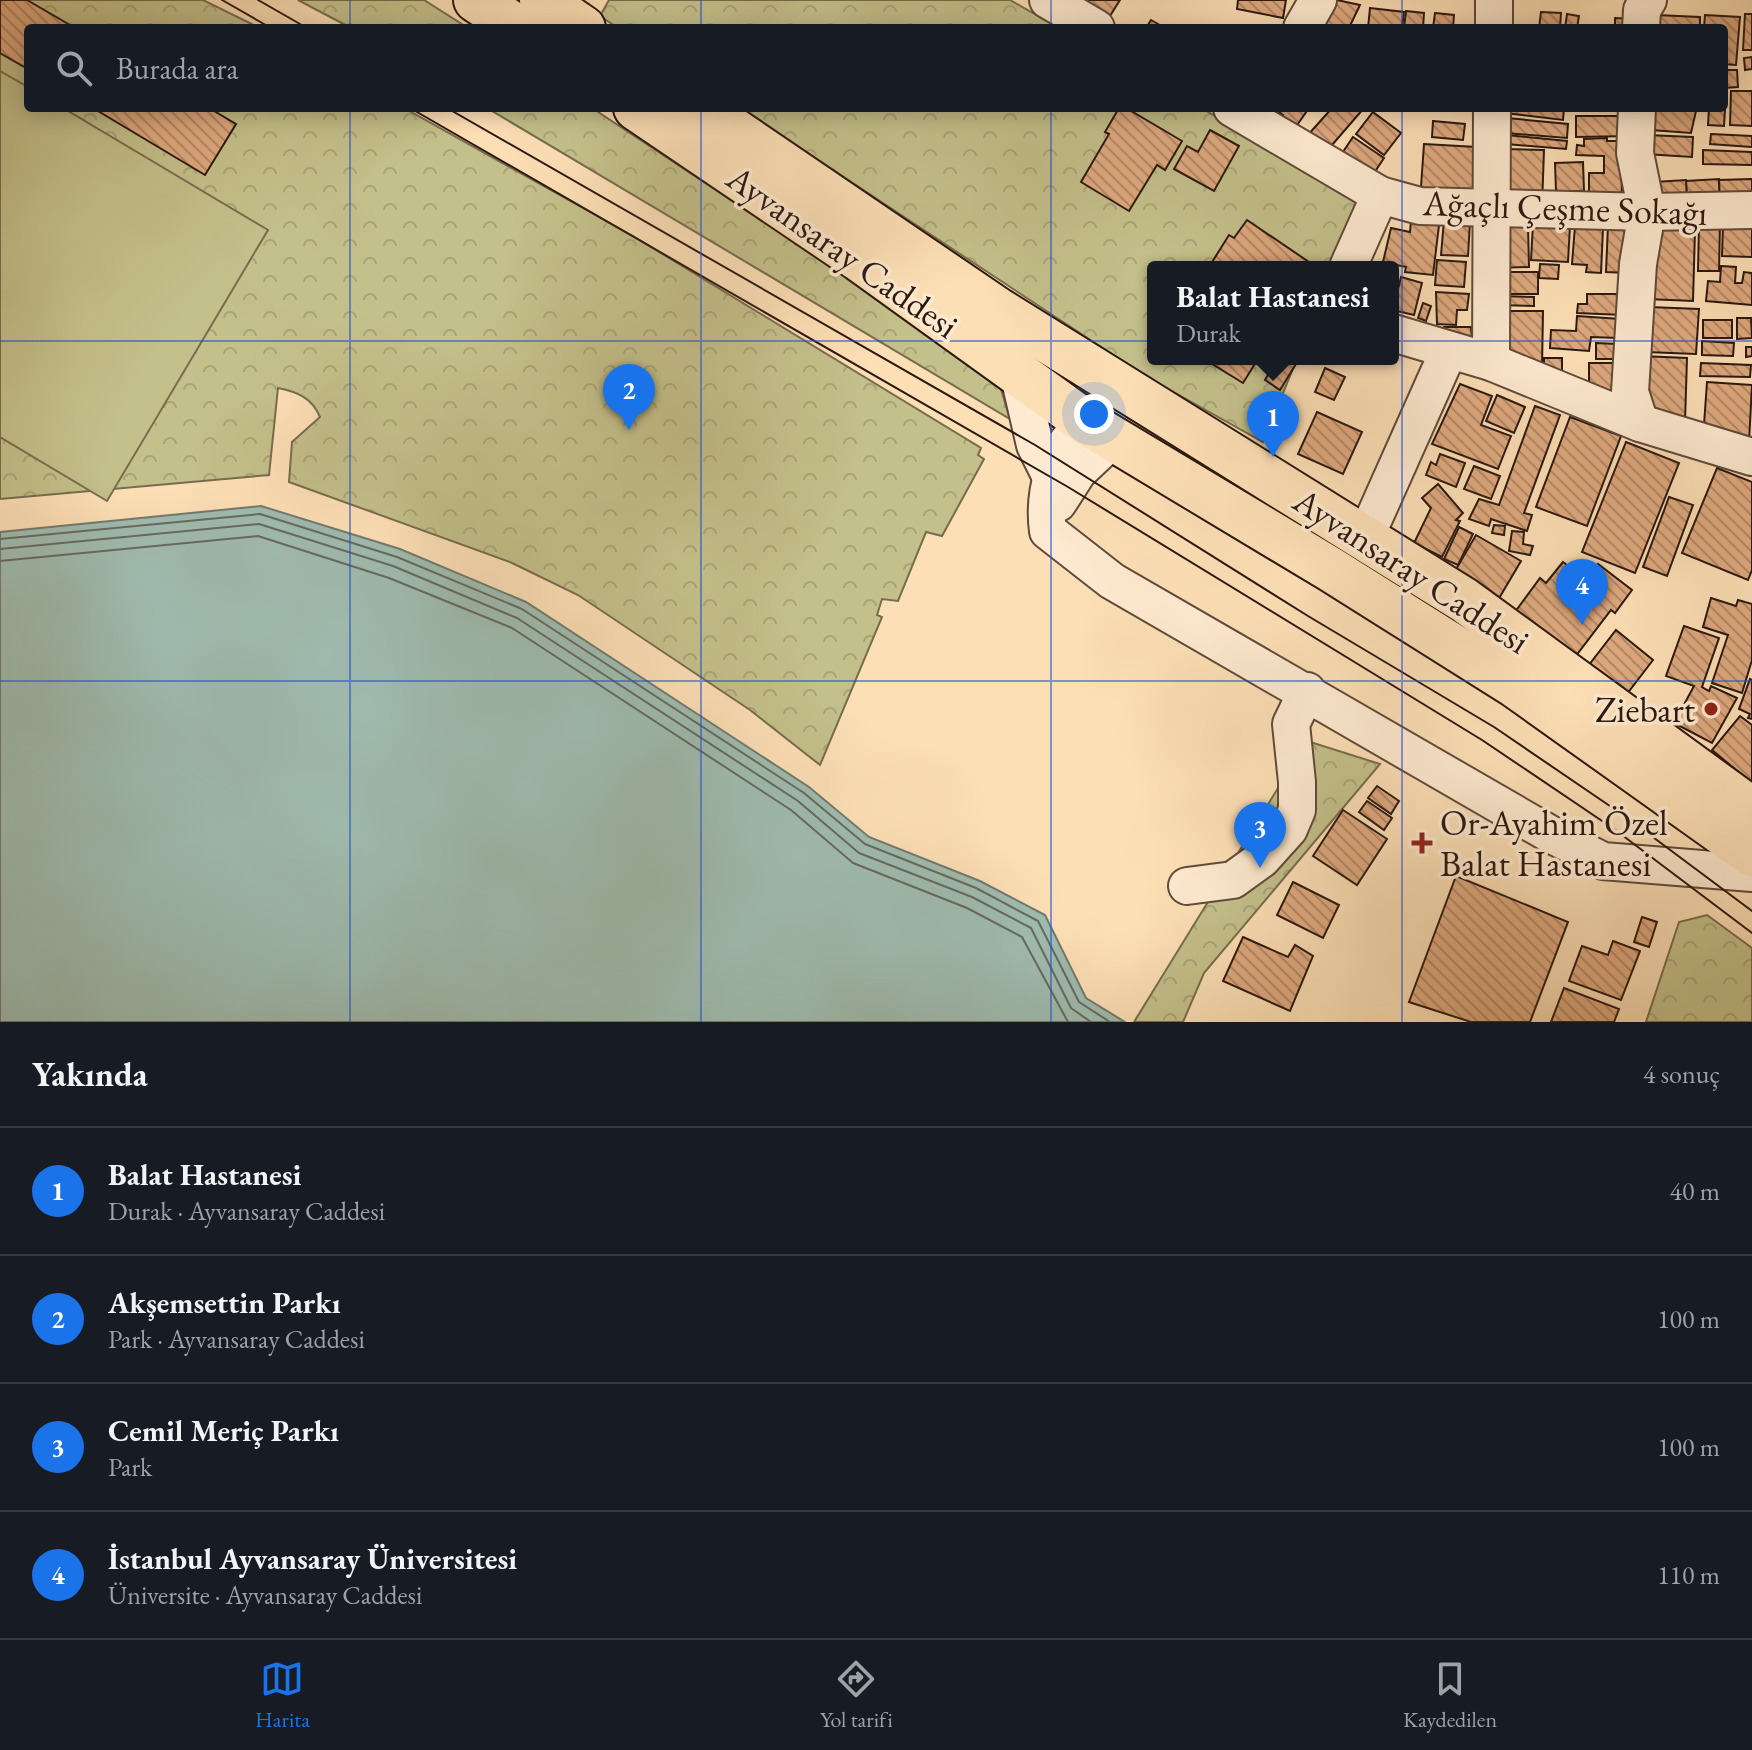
<!DOCTYPE html>
<html lang="tr">
<meta charset="utf-8">
<style>
:root{--surface:#171b24;--page:#242831;--text:#f1f3f6;--muted:#9ea1a6;--line:#363941;--accent:#1a73e8}
body{margin:0;font-family:"EB Garamond",serif;background:var(--page);color:var(--text)}
.you{position:absolute;left:1094px;top:414px;width:28px;height:28px;margin:-20px;border:6px solid #fff;border-radius:50%;background:#1a73e8;box-shadow:0 0 0 12px #1a73e833}
.badge{display:grid;place-items:center;width:52px;height:52px;border-radius:50%;background:var(--accent);color:#fff;font-size:26px;font-weight:700}
.pin{position:absolute;translate:-50% -66px;filter:drop-shadow(0 2px 4px #0008)}
.pin::after{content:'';position:absolute;top:42px;width:28px;height:24px;background:inherit;clip-path:polygon(0 0,100% 0,50% 100%)}
.popup{position:absolute;left:1147px;top:261px;width:252px;height:104px;box-sizing:border-box;display:grid;place-content:center;border-radius:8px;background:var(--surface);filter:drop-shadow(0 2px 6px #0005);font-size:26px;white-space:nowrap;color:var(--muted)}
.popup b{font-size:30px;color:var(--text)}
.popup::after{content:'';position:absolute;left:50%;top:100%;margin-left:-16px;border:16px solid transparent;border-top-color:var(--surface)}
.list{margin:0;padding:0;list-style:none}
h2{display:flex;justify-content:space-between;align-items:center;height:104px;margin:0;padding:0 32px;font-size:34px}
h2 small{font-size:26px;font-weight:400;color:var(--muted)}
.list li{display:grid;grid-template-columns:52px 1fr auto;gap:24px;align-items:center;box-sizing:border-box;height:128px;padding:0 32px;border-top:2px solid var(--line)}
.list b{display:block;font-size:30px;white-space:nowrap}
.list p{margin:0;font-size:26px;white-space:nowrap;color:var(--muted)}
.list em{font-size:26px;font-style:normal;color:var(--muted)}
.icon{flex:none;width:44px;height:44px;fill:none;stroke:currentColor;stroke-width:2;stroke-linecap:round;stroke-linejoin:round}
.map{position:relative;flex:none;width:1752px;height:1022px;overflow:hidden}
.search{position:absolute;background:var(--surface);box-shadow:0 4px 20px #0003;left:24px;right:24px;top:24px;height:88px;display:flex;align-items:center;gap:20px;box-sizing:border-box;padding:0 28px;border-radius:8px;color:var(--muted);font-size:30px}
.sheet{height:616px;background:var(--surface)}
nav{display:flex;justify-content:space-around;align-items:center;box-sizing:border-box;height:112px;border-top:2px solid var(--line);background:var(--surface);font-size:22px;color:var(--muted)}
nav a{display:grid;justify-items:center;gap:4px}
nav .on{color:var(--accent)}
.map>svg:first-child{display:block}
.park{fill:url(#park-crowns);stroke:#786c4e;stroke-width:2}
.pitch{fill:#c4c08b;stroke:#786c4e;stroke-width:2}
.water{fill:#9fbcb0;stroke:#717a70;stroke-width:2}
.lines{fill:none;stroke-linecap:round;stroke-linejoin:round}
.shore{stroke:#656a60;stroke-width:2}
.building{fill:url(#building-back-hatch);stroke:#2b1810;stroke-width:2}
.minor-casing{stroke:#604a3a;stroke-width:40}
.major-casing{stroke:#2b1810;stroke-width:48}
.minor{stroke:#feead0;stroke-width:36}
.major{stroke:#fddfb6;stroke-width:44}
.tram{stroke:#2b1810;stroke-width:2}
.grid{fill:none;stroke:#1d4ed8;stroke-width:2;stroke-opacity:0.55}
.poi-dot{fill:#8f2418;stroke:#feead0;stroke-width:3}
.labels{text-anchor:middle;stroke-width:7;stroke-linejoin:round;paint-order:stroke}
.street-label{font-size:36px;fill:#2b1810;stroke:#feead0}
.poi-label{font-size:36px;fill:#2b1810;stroke:#feead0;text-anchor:end}
</style>
<div class="map">
<svg width="1752" height="1022" viewBox="0 0 1752 1022">
<defs>
<pattern id="park-crowns" width="20" height="18" patternUnits="userSpaceOnUse" patternTransform="scale(2)"><rect width="20" height="18" fill="#c4c08b"/><path d="M2 6a3 3 0 1 1 6 0M12 15a3 3 0 1 1 6 0" fill="none" stroke="#a9a477"/></pattern>
<pattern id="building-back-hatch" width="6" height="6" patternUnits="userSpaceOnUse" patternTransform="scale(2)"><rect width="6" height="6" fill="#dfa97f"/><path d="M-1 5l2 2M0 0l6 6M5-1l2 2" fill="none" stroke="#b58967"/></pattern>
</defs>
<rect width="100%" height="100%" fill="#fddfb6"/>
<filter id="stains"><feTurbulence type="fractalNoise" baseFrequency=".0025" numOctaves="4"/><feColorMatrix values="0 0 0 0 .2 0 0 0 0 .09 0 0 0 0 .02 0 0 0 .5 -.17"/></filter>
<radialGradient id="worn" r=".72"><stop offset=".6" stop-color="#630" stop-opacity="0"/><stop offset="1" stop-color="#630" stop-opacity=".3"/></radialGradient>
<g class="park">
<path d="M0,0H203L260,28H28V108H404L633,236L981,448L978,455L984,459L942,536L926,532L898,601L882,599L877,615L882,617L820,765L750,710L578,595L510,562L289,482L292,442L320,417C312,398 298,392 278,388L269,475L0,499Z"/>
<polygon points="298,0 424,0 468,28 351,28"/>
<polygon points="609,0 1010,0 1059,28 618,28 600,16"/>
<polygon points="487,108 592,108 997,376 1010,419"/>
<polygon points="739,108 1201,108 1361,199 1334,267 1153,267 1153,359 1297,359 1263,442 1145,376"/>
<polygon points="1307,741 1380,764 1204,973 1183,1022 1134,1022"/>
<polygon points="1707,915 1752,948 1752,1022 1646,1022 1679,922"/>
</g>
<polygon class="pitch" points="0,71 28,87 28,108 63,108 268,230 107,501 0,437"/>
<polygon class="water" points="261,506 400,549 526,602 809,787 869,837 980,881 1045,915 1086,998 1125,1022 0,1022 0,532"/>
<g class="lines">
<g class="shore">
<polyline points="0,539 260,514 397,557 522,609 804,793 865,844 976,888 1038,921 1079,1002 1110,1022"/>
<polyline points="0,549 259,524 393,566 517,618 798,801 859,853 972,897 1031,928 1071,1008 1091,1022"/>
<polyline points="0,561 258,536 389,578 512,628 791,810 853,863 967,908 1022,937 1068,1022"/>
</g>
</g>
<g class="building">
<polygon points="0,0 27,0 75,28 28,28 28,69 0,53"/>
<polygon points="1087,0 1120,0 1105,24 1081,10"/>
<polygon points="1238,0 1286,0 1283,18 1237,9"/>
<polygon points="1337,0 1360,5 1349,28 1309,28 1316,14 1327,20"/>
<polygon points="1370,8 1404,12 1402,28 1368,28"/>
<polygon points="1406,11 1424,13 1423,28 1404,28"/>
<polygon points="1541,12 1561,13 1560,28 1539,28"/>
<polygon points="1435,13 1454,15 1453,28 1433,28"/>
<polygon points="1567,14 1579,16 1577,28 1565,28"/>
<polygon points="1745,14 1752,14 1752,50 1743,50"/>
<polygon points="1656,15 1700,17 1700,28 1655,28"/>
<polygon points="1705,15 1740,17 1736,65 1724,64 1724,28 1704,28"/>
<polygon points="1615,18 1631,19 1631,28 1615,28"/>
<polygon points="1151,20 1165,28 1146,28"/>
<polygon points="1752,57 1752,69 1745,70 1744,58"/>
<polygon points="1724,70 1737,70 1738,87 1724,88"/>
<polygon points="1731,91 1752,91 1752,126 1730,125"/>
<polygon points="1724,92 1726,92 1724,126 1708,125 1709,108 1724,108"/>
<polygon points="93,108 209,108 236,124 205,175"/>
<polygon points="1119,108 1126,108 1182,141 1165,170 1157,165 1129,211 1081,182 1109,134 1105,132"/>
<polygon points="1281,108 1309,108 1288,138 1274,129 1283,115 1279,112"/>
<polygon points="1332,108 1364,108 1326,152 1307,136"/>
<polygon points="1497,108 1564,108 1563,120 1497,112"/>
<polygon points="1649,110 1696,111 1691,133 1651,130"/>
<polygon points="1373,112 1401,133 1384,155 1356,134"/>
<polygon points="1576,116 1632,116 1632,136 1576,137"/>
<polygon points="1507,118 1568,124 1567,138 1506,133"/>
<polygon points="1433,121 1465,124 1463,140 1432,137"/>
<polygon points="1210,130 1239,146 1214,191 1174,169 1187,146 1198,152"/>
<polygon points="1711,134 1752,136 1752,147 1710,144"/>
<polygon points="1507,135 1567,141 1566,149 1506,144"/>
<polygon points="1647,135 1693,137 1692,157 1645,154"/>
<polygon points="1353,137 1384,158 1370,179 1339,158"/>
<polygon points="1607,138 1607,141 1621,141 1622,201 1589,201 1589,173 1604,173 1604,156 1576,155 1577,145 1584,146 1584,139"/>
<polygon points="1424,144 1476,147 1472,204 1420,201"/>
<polygon points="1504,149 1544,150 1542,206 1501,204"/>
<polygon points="1703,150 1752,152 1752,165 1703,164"/>
<polygon points="1583,162 1584,191 1556,191 1555,163"/>
<polygon points="1719,179 1720,203 1687,204 1686,181"/>
<polygon points="1752,179 1752,201 1720,203 1719,180"/>
<polygon points="1686,180 1687,204 1656,205 1655,182"/>
<polygon points="1247,220 1309,262 1305,267 1209,267 1229,235 1234,238"/>
<polygon points="1444,220 1470,222 1468,256 1441,255"/>
<polygon points="1411,221 1439,225 1433,275 1405,272 1406,267 1383,262 1391,228 1410,232"/>
<polygon points="1533,224 1570,226 1568,262 1531,260"/>
<polygon points="1699,224 1720,224 1719,271 1698,271"/>
<polygon points="1528,225 1529,267 1496,268 1495,226"/>
<polygon points="1608,225 1630,225 1629,273 1606,272"/>
<polygon points="1723,225 1752,226 1752,257 1722,256"/>
<polygon points="1575,226 1603,228 1601,273 1586,272 1587,265 1572,264"/>
<polygon points="1649,228 1695,230 1693,301 1647,299"/>
<polygon points="1437,260 1466,262 1464,287 1435,285"/>
<polygon points="1540,264 1559,265 1558,279 1539,278"/>
<polygon points="1721,266 1736,267 1735,283 1742,283 1744,272 1752,273 1752,305 1706,301 1708,281 1720,282"/>
<rect x="1497" y="272" width="41" height="22"/>
<polygon points="1401,277 1422,283 1414,315 1393,310"/>
<polygon points="1436,292 1469,294 1467,310 1457,310 1456,325 1437,324"/>
<polygon points="1587,294 1618,294 1623,315 1577,313 1578,304 1587,304"/>
<polygon points="1499,296 1534,297 1534,306 1498,305"/>
<polygon points="1423,303 1431,306 1426,321 1418,318"/>
<polygon points="1649,307 1699,309 1696,354 1646,352"/>
<polygon points="1495,311 1543,311 1542,368 1495,361"/>
<polygon points="1577,316 1620,319 1618,338 1591,337 1589,351 1550,348 1551,330 1576,331"/>
<polygon points="1737,318 1751,318 1752,338 1737,339"/>
<rect x="1703" y="320" width="29" height="18"/>
<polygon points="1444,327 1471,327 1472,340 1444,340"/>
<polygon points="1702,341 1734,343 1733,356 1702,355"/>
<polygon points="1596,343 1617,344 1617,359 1596,359"/>
<polygon points="1746,347 1752,347 1752,356 1746,357"/>
<polygon points="1641,356 1687,358 1685,422 1640,411"/>
<rect x="1544" y="358" width="18" height="18"/>
<polygon points="1204,359 1258,359 1243,383"/>
<polygon points="1277,359 1299,359 1280,390 1265,380"/>
<polygon points="1589,363 1615,363 1614,390 1589,390"/>
<polygon points="1701,363 1751,365 1750,377 1700,376"/>
<polygon points="1325,368 1345,377 1334,400 1315,392"/>
<polygon points="1707,382 1752,385 1749,442 1703,439"/>
<polygon points="1460,384 1492,396 1481,425 1511,436 1498,469 1432,444"/>
<polygon points="1497,395 1525,407 1514,433 1486,421"/>
<polygon points="1535,406 1560,415 1524,513 1532,515 1527,531 1491,519 1489,526 1469,519 1479,499 1499,505"/>
<polygon points="1317,412 1362,432 1343,474 1298,454"/>
<polygon points="1570,417 1621,436 1587,526 1536,507"/>
<polygon points="1626,442 1679,463 1635,573 1582,552"/>
<polygon points="1440,454 1465,463 1456,487 1426,475 1431,462 1436,465"/>
<polygon points="1474,466 1500,476 1491,499 1464,489"/>
<polygon points="1717,468 1752,482 1752,570 1748,580 1682,553"/>
<polygon points="1438,484 1463,513 1456,520 1460,521 1442,557 1414,543 1431,508 1422,498"/>
<polygon points="1669,497 1693,505 1667,576 1643,567"/>
<polygon points="1494,525 1505,526 1504,535 1492,533"/>
<polygon points="1459,527 1473,534 1458,565 1444,559"/>
<polygon points="1512,531 1524,532 1523,544 1533,546 1530,555 1509,551"/>
<polygon points="1476,535 1521,561 1495,605 1451,578"/>
<polygon points="1563,562 1586,580 1598,564 1632,590 1615,613 1611,610 1575,657 1515,612 1540,578 1546,583"/>
<polygon points="1711,598 1736,606 1738,600 1752,604 1752,660 1742,693 1712,683 1728,635 1703,627"/>
<polygon points="1684,626 1719,638 1702,687 1709,691 1711,686 1737,698 1712,743 1674,723 1694,686 1666,676"/>
<polygon points="1616,630 1653,660 1623,699 1585,670"/>
<polygon points="1750,679 1752,680 1752,719 1748,718 1750,714 1739,709"/>
<polygon points="1740,716 1752,725 1752,783 1712,750"/>
<polygon points="1377,786 1399,801 1391,814 1368,798"/>
<polygon points="1367,801 1392,818 1384,830 1359,812"/>
<polygon points="1343,810 1387,839 1357,885 1313,856"/>
<polygon points="1456,876 1568,922 1530,1022 1471,1022 1409,1002"/>
<polygon points="1293,882 1339,905 1323,938 1277,915"/>
<polygon points="1642,917 1657,922 1649,947 1634,942"/>
<polygon points="1243,937 1288,957 1295,945 1313,956 1290,1011 1223,981"/>
<polygon points="1613,941 1640,951 1621,1000 1569,981 1582,946 1608,955"/>
<polygon points="1564,988 1619,1009 1614,1022 1551,1022"/>
</g>
<g class="lines">
<defs>
<g id="minor">
<polyline points="1048,0 1096,28"/>
<polyline points="1302,28 1318,0"/>
<polyline points="1494,28 1494,0"/>
<polyline points="1641,28 1642,10 1648,0"/>
<polyline points="1232,108 1380,195 1420,206 1647,212 1752,210"/>
<polyline points="1637,108 1635,153 1647,212 1638,264 1630,392 1640,423"/>
<polyline points="1348,267 1380,195"/>
<polyline points="1393,333 1491,362 1640,423 1752,457"/>
<polyline points="1491,362 1492,108"/>
<polyline points="1019,376 1035,445 1051,477"/>
<path d="M1087,423C1054,444 1043,495 1048,531L1112,581L1550,834L1603,861L1752,873"/>
<polyline points="1058,503 1078,472 1112,440"/>
<polyline points="1366,536 1449,350"/>
<polyline points="1187,886 1233,880 1262,859 1289,829 1297,810 1297,782 1291,724 1307,691"/>
</g>
<g id="major">
<polyline points="476,0 518,28"/>
<polyline points="542,0 583,28"/>
<polyline points="636,108 859,259 1087,423 1330,569 1516,686 1752,854"/>
<polyline points="701,108 998,310 1464,600 1752,810"/>
</g>
</defs>
<use href="#minor" class="minor-casing"/>
<use href="#major" class="major-casing"/>
<use href="#minor" class="minor"/>
<use href="#major" class="major"/>
<g class="tram">
<polyline points="222,0 271,28"/>
<polyline points="258,0 307,28"/>
<polyline points="410,108 1068,487 1482,740 1614,829 1752,933"/>
<polyline points="447,108 1035,445 1308,616 1494,727 1626,817 1752,911"/>
</g>
</g>
<path class="grid" d="M350,0V28M701,0V28M1051,0V28M1402,0V28M350,108V1022M701,108V1022M1051,108V1022M1402,108V1022M0,341H1752M0,681H1752"/>
<g class="poi-dot">
<circle cx="1711" cy="709" r="8"/>
<path d="M1418 831h8v8h8v8h-8v8h-8v-8h-8v-8h8z"/>
</g>
<g class="labels">
<g class="street-label">
<text transform="translate(1565 207) rotate(2)" y="13">Ağaçlı Çeşme Sokağı</text>
<text transform="translate(843 251) rotate(35)" y="13">Ayvansaray Caddesi</text>
<text transform="translate(1412 570) rotate(33)" y="13">Ayvansaray Caddesi</text>
</g>
<g class="poi-label">
<text x="1695" y="722">Ziebart</text>
<text x="1440" y="835" text-anchor="start">Or-Ayahim Özel<tspan x="1440" dy="41">Balat Hastanesi</tspan></text>
</g>
</g>
<rect width="100%" height="100%" filter="url(#stains)"/>
<rect width="100%" height="100%" fill="url(#worn)"/>
</svg>
<div class="you"></div>
<div class="pin badge" style="left:1273px;top:457px">1</div>
<div class="popup"><b>Balat Hastanesi</b>Durak</div>
<div class="pin badge" style="left:629px;top:430px">2</div>
<div class="pin badge" style="left:1260px;top:868px">3</div>
<div class="pin badge" style="left:1582px;top:625px">4</div>
<div class="search"><svg class="icon" aria-label="search" viewBox="0 0 24 24"><circle cx="10" cy="10" r="6"/><path d="M15 15l6 6"/></svg>Burada ara</div>
</div>
<section class="sheet">
<h2>Yakında<small>4 sonuç</small></h2>
<ul class="list">
<li><span class="badge">1</span><div><b>Balat Hastanesi</b><p>Durak · Ayvansaray Caddesi</p></div><em>40 m</em></li>
<li><span class="badge">2</span><div><b>Akşemsettin Parkı</b><p>Park · Ayvansaray Caddesi</p></div><em>100 m</em></li>
<li><span class="badge">3</span><div><b>Cemil Meriç Parkı</b><p>Park</p></div><em>100 m</em></li>
<li><span class="badge">4</span><div><b>İstanbul Ayvansaray Üniversitesi</b><p>Üniversite · Ayvansaray Caddesi</p></div><em>110 m</em></li>
</ul>
</section>
<nav>
<a class="on"><svg class="icon" aria-label="map" viewBox="0 0 24 24"><path d="M3 6l6-2 6 2 6-2v14l-6 2-6-2-6 2zM9 4v14M15 6v14"/></svg>Harita</a>
<a><svg class="icon" aria-label="directions" viewBox="0 0 24 24"><path d="M12 3l9 9-9 9-9-9zM9 14v-3h6M13 9l2 2-2 2"/></svg>Yol tarifi</a>
<a><svg class="icon" aria-label="saved" viewBox="0 0 24 24"><path d="M7 4h10v16l-5-4-5 4z"/></svg>Kaydedilen</a>
</nav>
